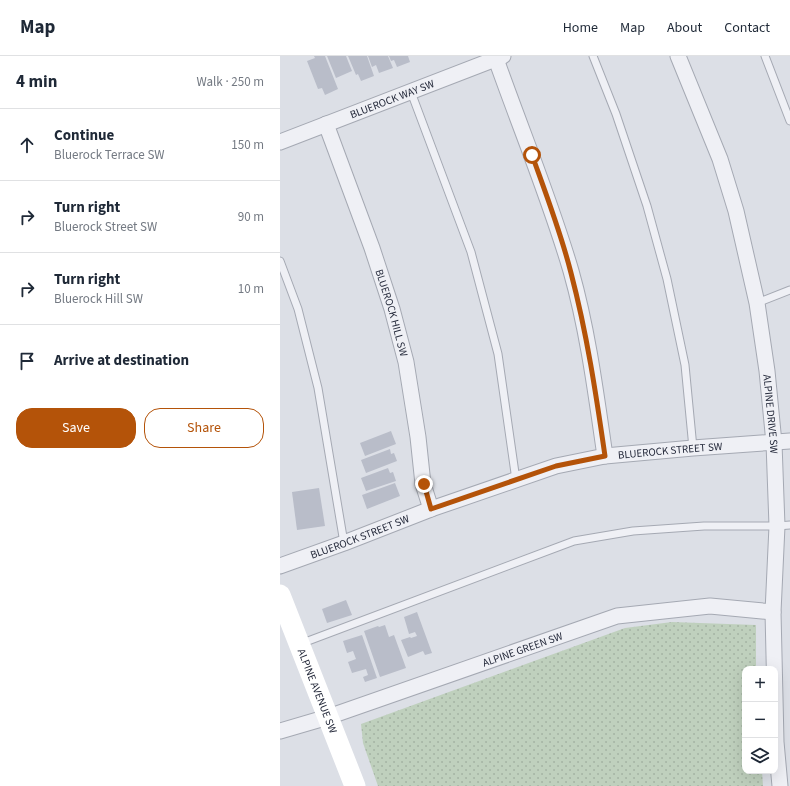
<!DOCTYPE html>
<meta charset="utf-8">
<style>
:root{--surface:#fff;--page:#f6f6f7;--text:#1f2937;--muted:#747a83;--line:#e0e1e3;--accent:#b45309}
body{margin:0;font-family:"Source Sans 3",sans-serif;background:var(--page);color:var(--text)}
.controls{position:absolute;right:12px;bottom:12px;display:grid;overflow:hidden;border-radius:8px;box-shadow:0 4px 16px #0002}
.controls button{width:36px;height:36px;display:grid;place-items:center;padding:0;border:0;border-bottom:1px solid var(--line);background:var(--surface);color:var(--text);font:20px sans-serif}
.stop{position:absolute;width:12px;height:12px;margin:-9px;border:3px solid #b45309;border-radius:50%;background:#fff}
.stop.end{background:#b45309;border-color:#fff;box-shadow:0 1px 4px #0008}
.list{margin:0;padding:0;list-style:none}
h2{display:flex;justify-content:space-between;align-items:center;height:52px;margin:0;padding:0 16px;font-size:17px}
h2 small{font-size:13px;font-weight:400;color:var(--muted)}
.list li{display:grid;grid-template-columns:26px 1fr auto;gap:12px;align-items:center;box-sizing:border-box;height:72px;padding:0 16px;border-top:1px solid var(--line)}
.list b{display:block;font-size:15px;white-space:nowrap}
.list p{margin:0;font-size:13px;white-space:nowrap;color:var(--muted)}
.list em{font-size:13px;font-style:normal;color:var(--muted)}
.actions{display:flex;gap:8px;padding:12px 16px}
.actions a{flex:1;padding:9px 0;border:1px solid var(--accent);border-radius:16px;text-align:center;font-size:14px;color:var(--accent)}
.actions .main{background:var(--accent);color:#fff}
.icon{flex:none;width:22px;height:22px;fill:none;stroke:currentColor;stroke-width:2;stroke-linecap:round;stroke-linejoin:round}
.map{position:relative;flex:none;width:510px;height:730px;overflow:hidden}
header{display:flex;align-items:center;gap:24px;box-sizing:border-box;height:56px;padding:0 20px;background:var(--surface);border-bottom:1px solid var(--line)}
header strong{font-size:19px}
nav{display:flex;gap:22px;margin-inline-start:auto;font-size:14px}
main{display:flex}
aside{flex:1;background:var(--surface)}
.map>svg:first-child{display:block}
.park{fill:url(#park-dots)}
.building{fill:#b9bdc9}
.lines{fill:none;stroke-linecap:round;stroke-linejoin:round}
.lane-casing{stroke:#a5a9b3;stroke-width:9}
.street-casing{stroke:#a5a9b3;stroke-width:17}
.lane{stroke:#eff0f5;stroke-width:7}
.street{stroke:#eff0f5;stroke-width:15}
.secondary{stroke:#fff;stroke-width:21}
.route{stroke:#b45309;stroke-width:5}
.labels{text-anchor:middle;stroke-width:3.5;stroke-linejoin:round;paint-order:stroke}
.street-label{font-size:11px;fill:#262b3c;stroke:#ebeef4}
</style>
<header>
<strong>Map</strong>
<nav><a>Home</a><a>Map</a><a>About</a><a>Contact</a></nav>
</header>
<main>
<aside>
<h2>4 min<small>Walk · 250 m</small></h2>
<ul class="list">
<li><svg class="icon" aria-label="ahead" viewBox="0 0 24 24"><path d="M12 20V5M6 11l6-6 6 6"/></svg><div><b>Continue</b><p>Bluerock Terrace SW</p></div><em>150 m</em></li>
<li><svg class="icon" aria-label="right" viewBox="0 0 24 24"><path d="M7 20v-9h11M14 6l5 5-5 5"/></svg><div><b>Turn right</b><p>Bluerock Street SW</p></div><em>90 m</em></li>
<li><svg class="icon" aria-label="right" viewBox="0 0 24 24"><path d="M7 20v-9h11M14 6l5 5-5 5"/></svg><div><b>Turn right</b><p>Bluerock Hill SW</p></div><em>10 m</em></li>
<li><svg class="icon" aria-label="arrive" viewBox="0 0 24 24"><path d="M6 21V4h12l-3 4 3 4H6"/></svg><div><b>Arrive at destination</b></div></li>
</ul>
<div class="actions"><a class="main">Save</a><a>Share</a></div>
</aside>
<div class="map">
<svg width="510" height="730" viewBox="0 0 510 730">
<defs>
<pattern id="park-dots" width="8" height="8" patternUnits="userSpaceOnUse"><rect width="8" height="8" fill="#bfd0bd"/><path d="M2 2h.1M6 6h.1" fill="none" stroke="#a4b3a3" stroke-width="1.8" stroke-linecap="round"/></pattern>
</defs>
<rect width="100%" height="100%" fill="#dcdfe6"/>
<polygon class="park" points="392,566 476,569 476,613 465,613 465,715 482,715 483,730 98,730 83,687 81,668 345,572"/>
<g class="building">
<polygon points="34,0 45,0 58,33 45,39 42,32 38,33 27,5 35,2"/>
<polygon points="47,0 66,0 72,15 56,22"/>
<polygon points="68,0 87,0 94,20 81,25 78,18 76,19"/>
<polygon points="88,0 108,0 113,12 99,17 96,9 92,11"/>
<polygon points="109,0 128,0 130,6 117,11 114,4 111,5"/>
<polygon points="111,375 116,388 85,400 80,387"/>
<polygon points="110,393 111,398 114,397 117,405 86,417 81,404"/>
<polygon points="108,412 110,417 113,416 116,425 86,435 81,422"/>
<polygon points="115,427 120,440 87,453 82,439"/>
<polygon points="39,432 45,470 17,474 12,436"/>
<polygon points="66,544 72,559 47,567 42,553"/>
<polygon points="137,556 152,597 145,599 143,595 128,601 121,584 130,581 131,582 137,580 135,576 129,578 124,561"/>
<polygon points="105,569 109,581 114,579 126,612 100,621 84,575 98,570 99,571"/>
<polygon points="82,579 97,622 85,626 83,621 88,619 86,613 72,617 68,606 76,603 73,595 67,597 63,585"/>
</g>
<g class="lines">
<defs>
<g id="lane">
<polyline points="313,0 336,58 367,150 387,223 405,309 413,392"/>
<polyline points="485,0 510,65"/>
<polyline points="131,36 191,196 218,298 236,424"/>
<polyline points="0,205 18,253 38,332 64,487"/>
<polyline points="477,247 510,234"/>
<polyline points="20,588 294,485 353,475 424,470 497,470 510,469"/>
</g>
<g id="street">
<path id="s1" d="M398,0L440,103L456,155L477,247L487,315L494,387L497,470L493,556L496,686L500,730"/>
<path d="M216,3C241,74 270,143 291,215C308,275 316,338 325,400"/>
<path id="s2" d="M46,68L92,192L112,253L126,306L138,381L143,428L151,453"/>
<path id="s3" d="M0,86L223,0"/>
<path id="s4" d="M0,510L64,487L151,453L276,410L325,400L413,392L510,385"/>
<path id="s5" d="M0,675L48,661L337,560L430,550L493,556"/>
</g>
</defs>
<use href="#lane" class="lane-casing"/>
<use href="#street" class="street-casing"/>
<use href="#lane" class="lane"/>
<use href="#street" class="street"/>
<path class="secondary" id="s6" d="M0,539L75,730"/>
</g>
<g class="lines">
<path class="route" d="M144,428L151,453L276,410L325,400C316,338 307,278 291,217C281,177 266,138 252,99"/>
</g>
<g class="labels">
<g class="street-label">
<text dy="4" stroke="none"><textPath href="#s3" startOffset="120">BLUEROCK WAY SW</textPath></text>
<text dy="4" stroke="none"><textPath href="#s2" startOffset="200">BLUEROCK HILL SW</textPath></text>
<text dy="4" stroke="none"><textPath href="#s1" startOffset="372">ALPINE DRIVE SW</textPath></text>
<text dy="4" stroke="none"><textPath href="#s4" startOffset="409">BLUEROCK STREET SW</textPath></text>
<text dy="4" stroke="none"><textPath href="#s4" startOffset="85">BLUEROCK STREET SW</textPath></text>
<text dy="4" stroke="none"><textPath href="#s5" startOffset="256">ALPINE GREEN SW</textPath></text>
<text dy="4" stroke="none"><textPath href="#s6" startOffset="103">ALPINE AVENUE SW</textPath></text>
</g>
</g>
</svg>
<div class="controls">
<button>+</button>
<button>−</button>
<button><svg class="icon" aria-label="layers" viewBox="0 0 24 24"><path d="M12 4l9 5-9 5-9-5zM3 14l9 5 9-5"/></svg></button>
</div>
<div class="stop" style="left:252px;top:99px"></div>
<div class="stop end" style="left:144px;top:428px"></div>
</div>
</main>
